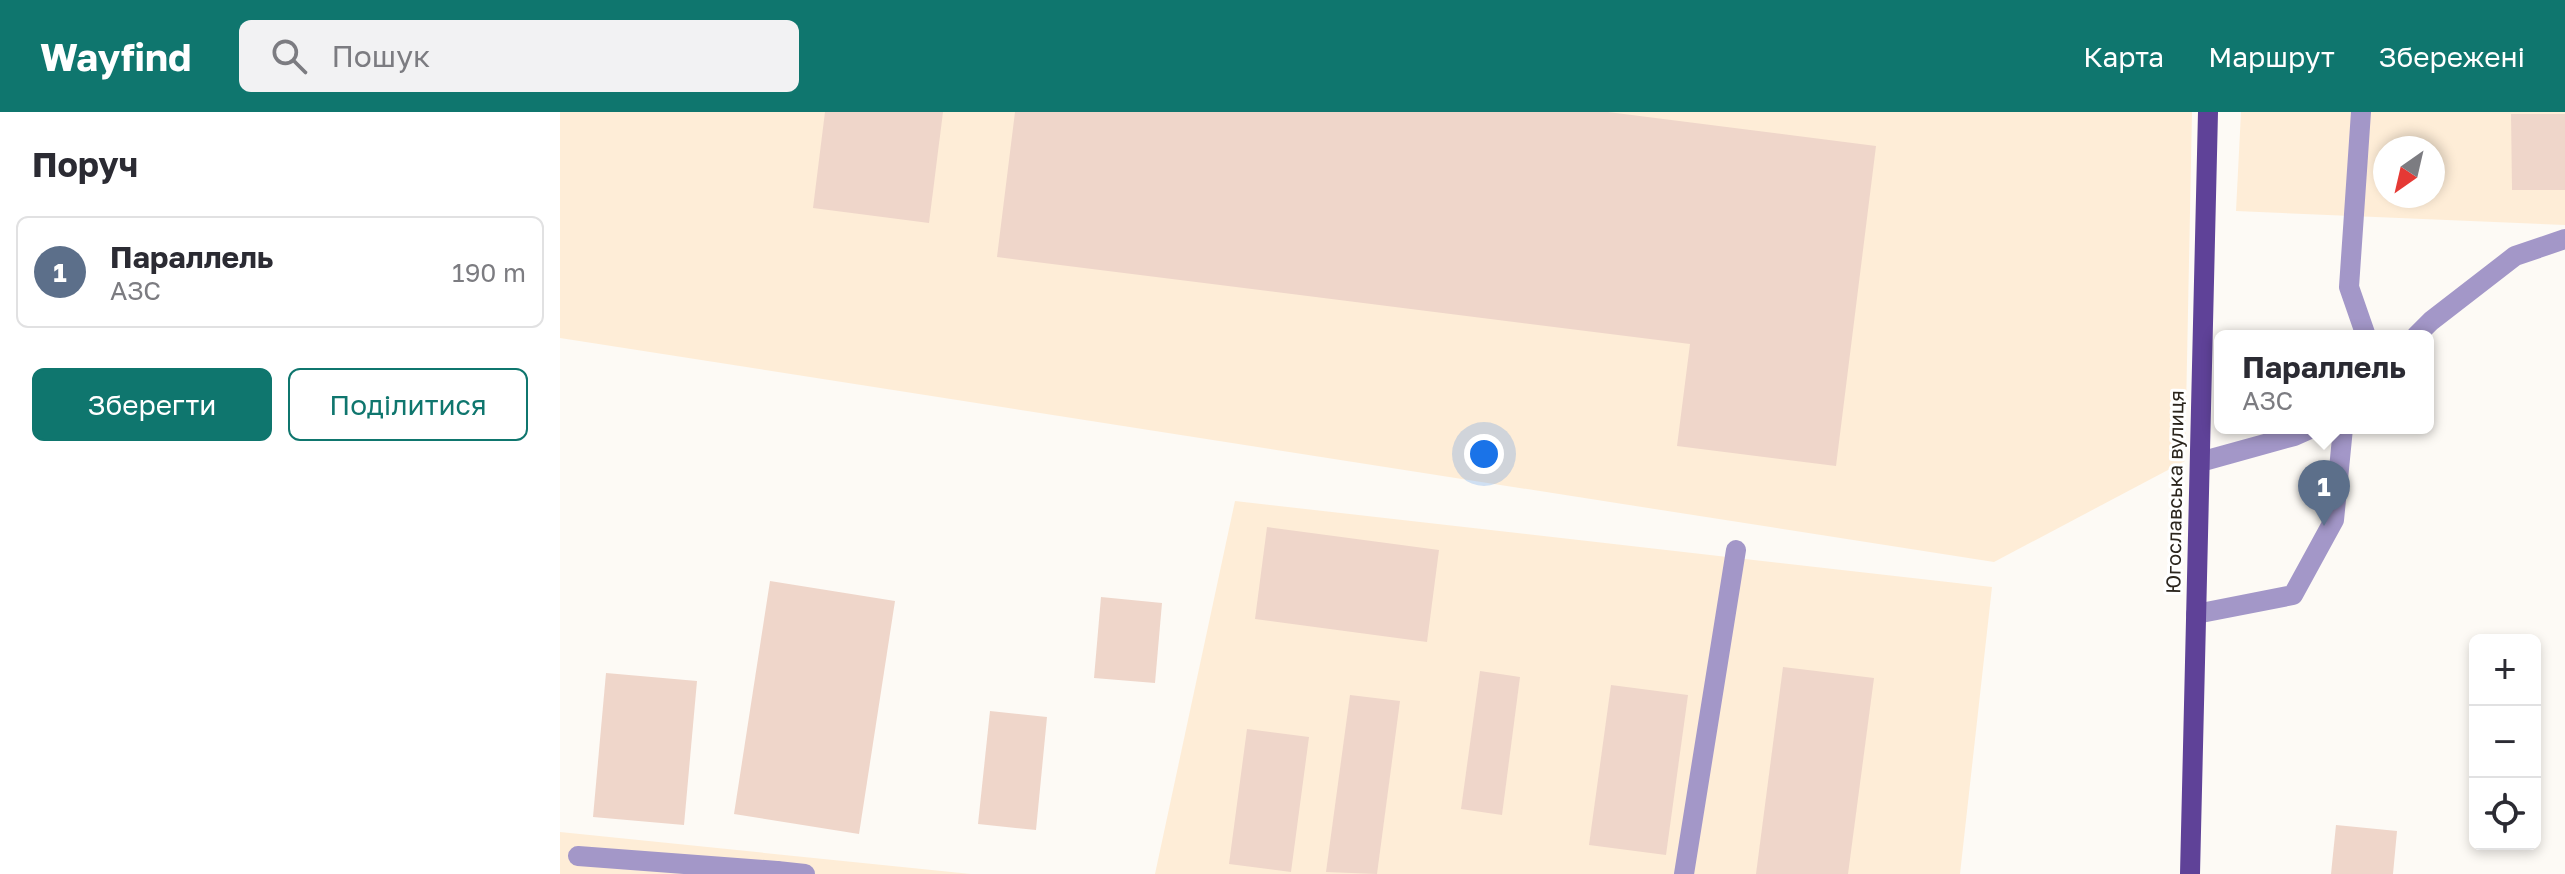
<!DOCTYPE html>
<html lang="uk">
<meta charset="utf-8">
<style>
:root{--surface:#fff;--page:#f2f2f3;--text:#2b2b33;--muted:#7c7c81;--line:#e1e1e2;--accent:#0f766e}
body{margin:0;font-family:"Golos Text",sans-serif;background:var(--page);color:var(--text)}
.controls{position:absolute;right:24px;bottom:24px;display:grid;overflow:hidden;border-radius:12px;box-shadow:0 4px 12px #0003}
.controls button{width:72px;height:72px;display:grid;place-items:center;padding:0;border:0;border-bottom:2px solid var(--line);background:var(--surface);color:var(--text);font:40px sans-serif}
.compass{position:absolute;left:1813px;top:24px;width:72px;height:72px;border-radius:50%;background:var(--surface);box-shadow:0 4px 12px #0003;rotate:214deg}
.you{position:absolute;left:924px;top:342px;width:28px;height:28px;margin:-20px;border:6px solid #fff;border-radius:50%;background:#1a73e8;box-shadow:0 0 0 12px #1a73e833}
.badge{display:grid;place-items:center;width:52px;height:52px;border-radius:50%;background:var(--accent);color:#fff;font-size:26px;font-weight:700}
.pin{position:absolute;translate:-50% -66px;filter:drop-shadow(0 2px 4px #0008)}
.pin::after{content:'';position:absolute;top:42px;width:28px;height:24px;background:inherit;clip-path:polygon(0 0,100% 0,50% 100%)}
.popup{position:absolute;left:1654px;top:218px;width:220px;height:104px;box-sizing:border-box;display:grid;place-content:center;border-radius:12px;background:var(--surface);filter:drop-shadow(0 2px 6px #0005);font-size:26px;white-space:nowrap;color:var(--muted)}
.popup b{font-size:30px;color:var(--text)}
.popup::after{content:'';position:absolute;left:50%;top:100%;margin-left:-16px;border:16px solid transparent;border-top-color:var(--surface)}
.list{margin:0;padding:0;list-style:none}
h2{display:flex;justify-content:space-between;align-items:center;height:104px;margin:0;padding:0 32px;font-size:34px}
h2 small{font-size:26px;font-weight:400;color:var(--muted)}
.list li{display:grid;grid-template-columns:52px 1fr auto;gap:24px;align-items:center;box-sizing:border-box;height:112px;margin:0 16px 16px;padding:0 16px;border:2px solid var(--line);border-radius:12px}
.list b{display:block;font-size:30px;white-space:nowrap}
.list p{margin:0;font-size:26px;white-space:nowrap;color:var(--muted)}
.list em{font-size:26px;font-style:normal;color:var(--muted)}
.actions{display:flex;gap:16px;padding:24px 32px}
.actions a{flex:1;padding:18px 0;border:2px solid var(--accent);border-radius:12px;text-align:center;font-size:28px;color:var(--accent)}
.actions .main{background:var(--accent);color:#fff}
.icon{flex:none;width:44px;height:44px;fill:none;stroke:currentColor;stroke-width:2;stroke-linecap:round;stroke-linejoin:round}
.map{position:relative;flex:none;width:2005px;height:762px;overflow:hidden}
header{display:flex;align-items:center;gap:48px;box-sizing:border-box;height:112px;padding:0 40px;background:var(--accent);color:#fff}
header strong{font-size:38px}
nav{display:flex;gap:44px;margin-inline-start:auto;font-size:28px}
.search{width:560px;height:72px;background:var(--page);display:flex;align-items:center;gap:20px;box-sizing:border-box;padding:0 28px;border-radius:12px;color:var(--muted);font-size:30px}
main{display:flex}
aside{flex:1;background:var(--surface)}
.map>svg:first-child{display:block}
.built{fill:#feedd7;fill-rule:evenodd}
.building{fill:#efd6ca}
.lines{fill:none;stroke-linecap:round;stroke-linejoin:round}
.minor{stroke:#a397c8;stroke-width:20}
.major{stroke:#5f4298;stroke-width:20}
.labels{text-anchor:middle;stroke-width:6;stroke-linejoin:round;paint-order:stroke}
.street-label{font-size:20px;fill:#2b251d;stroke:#fff}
</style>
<header>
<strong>Wayfind</strong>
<div class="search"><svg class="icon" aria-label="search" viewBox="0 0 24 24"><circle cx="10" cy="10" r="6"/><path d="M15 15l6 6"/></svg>Пошук</div>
<nav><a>Карта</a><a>Маршрут</a><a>Збережені</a></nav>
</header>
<main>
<aside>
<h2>Поруч<small></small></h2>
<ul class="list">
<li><span class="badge" style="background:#5c6f8a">1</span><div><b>Параллель</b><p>АЗС</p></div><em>190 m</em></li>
</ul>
<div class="actions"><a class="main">Зберегти</a><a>Поділитися</a></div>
</aside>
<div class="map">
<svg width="2005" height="762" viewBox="0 0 2005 762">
<rect width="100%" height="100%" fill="#fdfaf5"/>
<g class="built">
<polygon points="0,0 1632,0 1625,349 1434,450 0,226"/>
<path d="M1681,0H2005V113L1676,99ZM1825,36H1873V84H1825Z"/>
<polygon points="675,389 1432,475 1400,762 595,762"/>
<polygon points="0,720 411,762 0,762"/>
</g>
<g class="building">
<polygon points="265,0 383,0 369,111 253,96"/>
<polygon points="455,0 1048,0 1316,34 1276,354 1117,334 1130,232 437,145"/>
<polygon points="1951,2 2005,2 2005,78 1952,78"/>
<polygon points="707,415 879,438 867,530 695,507"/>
<polygon points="210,469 335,489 299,722 174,702"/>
<polygon points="541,485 602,491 595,571 534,566"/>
<polygon points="1223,555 1314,566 1288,762 1196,762"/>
<polygon points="920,559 960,565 942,703 901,697"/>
<polygon points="46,561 137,569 124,713 33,705"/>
<polygon points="1051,573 1128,583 1106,743 1029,733"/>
<polygon points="790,583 840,589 817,762 766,760"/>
<polygon points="430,599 487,605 476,718 418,712"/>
<polygon points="687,617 749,625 731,760 669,752"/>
<polygon points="1776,713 1837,719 1833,762 1771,762"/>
</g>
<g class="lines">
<g class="minor">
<polyline points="1801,0 1789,175 1806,224"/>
<polyline points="1856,224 1871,209 1955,144 2005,127"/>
<polyline points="1640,350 1734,324 1752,316"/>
<polyline points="1636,502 1733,483 1774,408 1783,316"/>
<polyline points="18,744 217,759"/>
<polyline points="217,762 217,759 245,762"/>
<polyline points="1124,762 1176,438"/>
</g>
<polyline class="major" points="1630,762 1648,0"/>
</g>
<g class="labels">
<g class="street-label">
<text transform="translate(1615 380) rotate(-89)" y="7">Югославська вулиця</text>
</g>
</g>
</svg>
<div class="controls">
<button>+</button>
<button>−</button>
<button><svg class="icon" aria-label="locate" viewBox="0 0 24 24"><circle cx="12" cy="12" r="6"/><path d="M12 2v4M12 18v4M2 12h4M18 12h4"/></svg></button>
</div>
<svg class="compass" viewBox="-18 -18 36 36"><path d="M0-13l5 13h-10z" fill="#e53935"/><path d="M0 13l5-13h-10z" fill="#7c7c81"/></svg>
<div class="you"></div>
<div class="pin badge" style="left:1764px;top:414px;background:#5c6f8a">1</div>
<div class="popup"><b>Параллель</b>АЗС</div>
</div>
</main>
